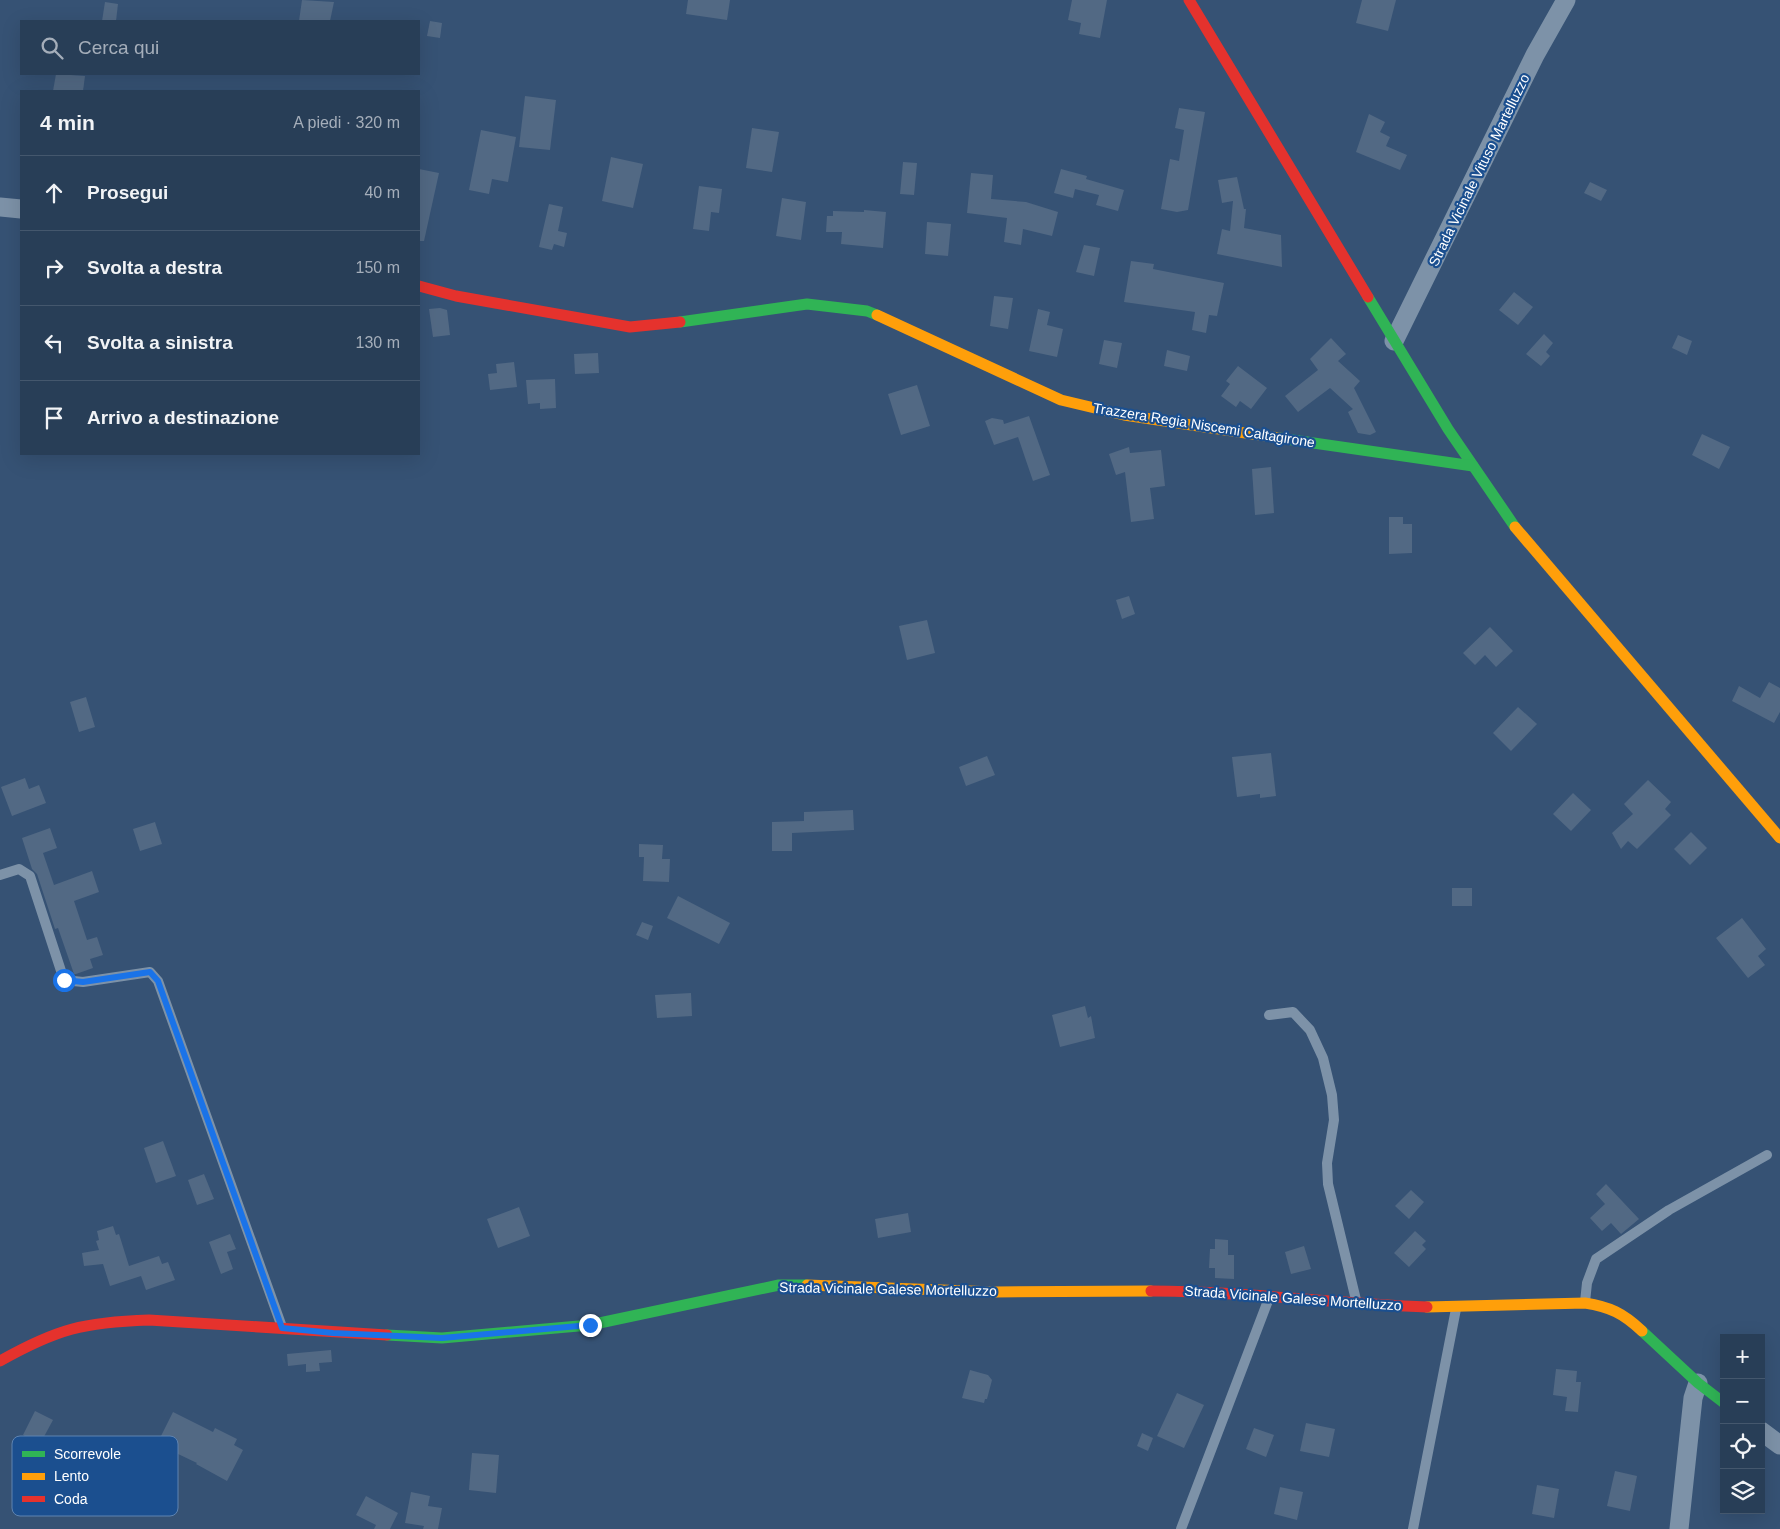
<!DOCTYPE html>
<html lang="it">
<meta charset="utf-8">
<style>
:root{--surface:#283e57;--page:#30455d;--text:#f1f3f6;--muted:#a5aeba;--line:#44576d}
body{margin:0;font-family:Helvetica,sans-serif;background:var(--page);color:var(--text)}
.controls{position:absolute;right:15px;bottom:15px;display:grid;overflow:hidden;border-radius:0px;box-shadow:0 5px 20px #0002}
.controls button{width:45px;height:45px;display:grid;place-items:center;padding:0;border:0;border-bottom:1px solid var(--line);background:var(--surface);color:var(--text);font:25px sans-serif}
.stop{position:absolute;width:15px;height:15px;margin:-11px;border:4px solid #1a73e8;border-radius:50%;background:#fff}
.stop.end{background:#1a73e8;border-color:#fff;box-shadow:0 1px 5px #0008}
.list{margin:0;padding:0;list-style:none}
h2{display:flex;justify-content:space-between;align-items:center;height:65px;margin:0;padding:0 20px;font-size:21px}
h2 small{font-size:16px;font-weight:400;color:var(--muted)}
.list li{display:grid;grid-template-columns:32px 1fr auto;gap:15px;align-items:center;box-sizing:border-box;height:75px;padding:0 20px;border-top:1px solid var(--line)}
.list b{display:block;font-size:19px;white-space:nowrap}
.list em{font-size:16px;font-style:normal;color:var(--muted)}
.icon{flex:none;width:28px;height:28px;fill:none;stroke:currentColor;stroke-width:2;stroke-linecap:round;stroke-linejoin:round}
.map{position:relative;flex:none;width:1780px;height:1529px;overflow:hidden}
.search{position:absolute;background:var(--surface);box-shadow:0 5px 20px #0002;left:20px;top:20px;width:400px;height:55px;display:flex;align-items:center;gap:12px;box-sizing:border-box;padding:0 18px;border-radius:0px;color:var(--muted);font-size:19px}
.panel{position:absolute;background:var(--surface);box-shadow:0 5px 20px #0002;left:20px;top:90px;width:400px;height:365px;border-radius:0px}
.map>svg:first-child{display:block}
.building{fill:#526984}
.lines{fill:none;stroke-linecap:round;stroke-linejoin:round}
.lane{stroke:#7d92a8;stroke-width:10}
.street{stroke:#7d92a8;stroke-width:19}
.fast{stroke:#30b455;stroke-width:11}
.slow{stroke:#ff9f0a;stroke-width:11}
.jam{stroke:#e5322d;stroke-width:11}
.route{stroke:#1a73e8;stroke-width:6}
.labels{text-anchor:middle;stroke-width:4.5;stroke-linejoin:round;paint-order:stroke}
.street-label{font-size:14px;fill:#fff;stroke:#1b4f8f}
.key{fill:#1b4f8f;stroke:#5f84b1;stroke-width:1}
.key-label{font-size:14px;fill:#fff}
</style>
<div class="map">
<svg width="1780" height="1529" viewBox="0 0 1780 1529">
<rect width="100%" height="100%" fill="#365274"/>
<g class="building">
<polygon points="302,0 334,2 330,21 299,21"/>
<polygon points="688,0 730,0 727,20 686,14"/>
<polygon points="1072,0 1107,0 1100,38 1079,34 1081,23 1068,20"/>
<polygon points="1362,0 1396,0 1388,31 1356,23"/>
<polygon points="105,2 118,4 116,21 102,21"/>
<polygon points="430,21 442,23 440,38 427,36"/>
<polygon points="56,74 85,76 83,91 53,91"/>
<polygon points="525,96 556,100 550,150 519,147"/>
<polygon points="1179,108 1205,112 1188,210 1177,212 1161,209 1170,159 1179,161 1184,130 1175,128"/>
<polygon points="1369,114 1385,122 1380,132 1390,137 1386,146 1407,155 1400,170 1356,152"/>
<polygon points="752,128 779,132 772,172 746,168"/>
<polygon points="481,130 516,137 508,182 492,179 489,194 469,190"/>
<polygon points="611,157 643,164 633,208 602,201"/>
<polygon points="903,162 917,163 914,195 900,194"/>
<polygon points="419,169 439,173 424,241 419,241"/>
<polygon points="1061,169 1087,176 1086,179 1124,190 1118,211 1096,205 1099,195 1075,189 1073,198 1054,193"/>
<polygon points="971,173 993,175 991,199 1026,202 1058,212 1052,236 1023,229 1021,245 1004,242 1007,218 967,213"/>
<polygon points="1237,177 1244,209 1246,209 1244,228 1281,235 1282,267 1217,254 1222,229 1230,231 1233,201 1222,203 1218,180"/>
<polygon points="1590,182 1607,190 1601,201 1584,193"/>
<polygon points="699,186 722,189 719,213 711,212 709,231 693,229"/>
<polygon points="782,198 806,202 801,240 776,236"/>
<polygon points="549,204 563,207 558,231 567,233 564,247 554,244 552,250 539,247"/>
<polygon points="864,210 886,212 883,248 841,244 842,232 826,232 827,216 833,216 833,211 864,212"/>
<polygon points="927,222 951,224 948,256 925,254"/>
<polygon points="1084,245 1100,248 1094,276 1076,272"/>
<polygon points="1131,261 1154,264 1153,269 1224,283 1217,316 1209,315 1206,333 1192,330 1195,312 1124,302"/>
<polygon points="1514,292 1533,307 1518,325 1499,310"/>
<polygon points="994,296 1013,298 1008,329 990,326"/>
<polygon points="440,308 447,310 450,335 433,337 429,309"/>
<polygon points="1038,309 1050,312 1047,325 1063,329 1057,357 1029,351"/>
<polygon points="1544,334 1553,343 1546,352 1550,356 1541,366 1526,354"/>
<polygon points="1678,335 1692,341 1687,355 1672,348"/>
<polygon points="1331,338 1346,354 1338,361 1360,381 1354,388 1376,432 1370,435 1358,433 1348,412 1353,409 1330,388 1298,412 1285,396 1318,370 1310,359"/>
<polygon points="1104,340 1122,343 1117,368 1099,364"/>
<polygon points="1167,350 1190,356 1187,371 1164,366"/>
<polygon points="598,353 599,373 575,374 574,354"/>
<polygon points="514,362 517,387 490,390 488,374 497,373 496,364"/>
<polygon points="1238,366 1267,388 1251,409 1240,401 1236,407 1221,396 1230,384 1226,381"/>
<polygon points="555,379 556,408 540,409 540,403 528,404 526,380"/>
<polygon points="917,385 930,426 901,435 888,394"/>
<polygon points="1029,416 1050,475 1033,481 1018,437 994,445 985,421 992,418 1003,420 1004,424"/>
<polygon points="1702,434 1730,447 1719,469 1692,455"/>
<polygon points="1129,447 1130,453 1161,450 1165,486 1150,488 1154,519 1131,522 1125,472 1116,475 1109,454"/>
<polygon points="1271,467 1274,513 1255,515 1252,469"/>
<polygon points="1389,517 1403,517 1403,524 1412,524 1412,553 1389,554"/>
<polygon points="1129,596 1135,614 1122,619 1116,600"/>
<polygon points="927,620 935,653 907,660 899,626"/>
<polygon points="1490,627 1513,651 1496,667 1485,655 1475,665 1463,653"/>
<polygon points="1769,682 1780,688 1780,712 1774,723 1732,701 1739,686 1760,698"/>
<polygon points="86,697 95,727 79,732 70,702"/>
<polygon points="1518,707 1537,724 1511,751 1493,733"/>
<polygon points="1271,753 1276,796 1260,798 1260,794 1237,797 1232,757"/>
<polygon points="987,756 995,775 966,786 959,767"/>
<polygon points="25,778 29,789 39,785 46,803 12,816 1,787"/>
<polygon points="1648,780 1671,802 1665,809 1671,815 1637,849 1628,841 1621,849 1612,833 1633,814 1624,804"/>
<polygon points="1573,793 1591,810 1571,831 1553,814"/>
<polygon points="853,810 854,830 792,833 792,851 772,851 772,822 804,821 804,812"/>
<polygon points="155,822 162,844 140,851 133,829"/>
<polygon points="50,828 57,848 43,853 54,885 92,871 99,892 74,901 87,940 97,937 103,955 90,959 93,968 76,974 74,974 58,928 55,929 37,874 32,869 22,838"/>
<polygon points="1691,832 1707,848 1690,865 1674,849"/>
<polygon points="639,844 663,845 662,859 670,859 669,882 643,881 644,857 639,857"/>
<rect x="1452" y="888" width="20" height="18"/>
<polygon points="678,896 730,923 719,944 667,918"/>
<polygon points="1742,918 1766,949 1758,956 1765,965 1748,978 1716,938"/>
<polygon points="642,922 653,926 648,940 636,935"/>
<polygon points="691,993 692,1016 657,1018 655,995"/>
<polygon points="1085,1006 1088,1018 1091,1016 1095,1038 1060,1047 1052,1015"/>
<polygon points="163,1141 176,1176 156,1183 144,1148"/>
<polygon points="204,1174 214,1199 197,1205 188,1180"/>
<polygon points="1606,1184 1639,1219 1621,1234 1611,1223 1602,1231 1590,1218 1605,1204 1596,1194"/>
<polygon points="1411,1190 1424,1202 1409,1219 1395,1206"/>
<polygon points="519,1207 530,1236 498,1248 487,1219"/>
<polygon points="908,1213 911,1232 878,1238 875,1219"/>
<polygon points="113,1226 116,1235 119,1234 129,1266 159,1256 162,1264 168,1262 175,1280 146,1290 141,1276 110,1286 103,1264 84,1266 82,1253 99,1250 96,1241 99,1240 97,1231"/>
<polygon points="1415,1231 1426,1241 1422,1245 1426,1249 1409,1267 1394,1253"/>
<polygon points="230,1234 236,1249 227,1252 233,1269 221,1274 209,1242"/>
<polygon points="1215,1239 1228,1240 1228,1255 1234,1255 1234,1279 1215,1278 1215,1268 1209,1268 1210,1249 1215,1249"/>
<polygon points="1304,1246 1311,1269 1291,1274 1285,1252"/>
<polygon points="331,1350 332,1362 319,1363 320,1371 306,1372 306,1364 288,1366 287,1354"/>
<polygon points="1556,1369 1577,1371 1576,1382 1581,1382 1578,1412 1565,1411 1567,1397 1553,1395"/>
<polygon points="970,1370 988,1375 992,1380 987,1399 985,1399 984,1403 962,1398"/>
<polygon points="1177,1393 1204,1405 1184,1448 1157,1436"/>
<polygon points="35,1411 53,1420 40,1444 23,1435"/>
<polygon points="173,1412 213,1432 215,1428 237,1439 234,1445 243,1450 227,1481 196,1464 197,1463 157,1444"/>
<polygon points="1306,1423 1335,1429 1329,1457 1300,1451"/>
<polygon points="1254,1428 1274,1435 1266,1457 1246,1449"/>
<polygon points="1142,1433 1153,1438 1148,1451 1137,1446"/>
<polygon points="472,1453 499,1455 496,1493 469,1490"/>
<polygon points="1615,1471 1637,1476 1630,1511 1607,1506"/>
<polygon points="1537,1485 1559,1489 1554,1518 1532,1514"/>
<polygon points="1280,1487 1303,1492 1297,1520 1274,1514"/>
<polygon points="411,1492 430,1496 428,1506 442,1508 438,1529 423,1529 424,1526 405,1523"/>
<polygon points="366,1496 398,1513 390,1529 374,1529 376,1525 356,1515"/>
</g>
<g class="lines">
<g class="lane">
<polyline points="0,875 19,869 30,876 64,980 83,982 150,972 158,981 282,1327"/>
<polyline points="1269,1015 1293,1012 1310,1030 1323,1058 1332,1095 1334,1120 1327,1163 1328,1184 1357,1304"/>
<polyline points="1585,1302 1587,1283 1596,1259 1669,1210 1767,1155"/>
<polyline points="1181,1529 1269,1298"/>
<polyline points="1413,1529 1456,1309"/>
</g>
<g class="street">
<polyline points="0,207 21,209"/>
<polyline points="1394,341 1535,55 1566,0"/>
<polyline points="1761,1431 1780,1445"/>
<polyline points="1679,1529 1693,1398 1698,1383"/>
</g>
<g class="fast">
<polyline points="1368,297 1448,429 1515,527"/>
<polyline points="680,322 807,304 867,311 877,315"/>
<polyline points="1279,438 1473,466"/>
<polyline points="1642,1331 1698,1383 1724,1403"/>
<polyline points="387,1335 442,1338 590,1325 779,1285 807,1285"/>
</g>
<g class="slow">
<polyline points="877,315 1061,400 1124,415 1279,438"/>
<polyline points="1515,527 1780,838"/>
<polyline points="807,1285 995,1292 1151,1291"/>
<path d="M1427,1307L1585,1303C1610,1307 1623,1313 1642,1331"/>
</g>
<g class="jam">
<polyline points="1189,0 1368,297"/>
<polyline points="419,286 456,296 630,327 680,322"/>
<path d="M1151,1291C1243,1291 1335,1304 1427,1307"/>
<path d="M0,1361C57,1329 84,1322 149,1320L387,1335"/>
</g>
</g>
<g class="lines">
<polyline class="route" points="64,980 83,982 150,972 158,981 282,1328 333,1333 442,1338 590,1325"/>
</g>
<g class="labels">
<g class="street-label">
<text transform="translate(1479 170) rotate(-64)" y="5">Strada Vicinale Vituso Martelluzzo</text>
<text transform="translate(1204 425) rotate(9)" y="5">Trazzera Regia Niscemi Caltagirone</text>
<text transform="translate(888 1289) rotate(1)" y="5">Strada Vicinale Galese Mortelluzzo</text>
<text transform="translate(1293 1298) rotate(4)" y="5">Strada Vicinale Galese Mortelluzzo</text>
</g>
</g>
<rect x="12" y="1436" width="166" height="80" rx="8" class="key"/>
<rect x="22" y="1451" width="23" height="6" fill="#30b455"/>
<rect x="22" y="1473" width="23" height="7" fill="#ff9f0a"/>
<rect x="22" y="1496" width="23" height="6" fill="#e5322d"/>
<g class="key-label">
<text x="54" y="1459">Scorrevole</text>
<text x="54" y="1481">Lento</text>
<text x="54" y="1504">Coda</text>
</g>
</svg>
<div class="controls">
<button>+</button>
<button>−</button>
<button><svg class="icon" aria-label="locate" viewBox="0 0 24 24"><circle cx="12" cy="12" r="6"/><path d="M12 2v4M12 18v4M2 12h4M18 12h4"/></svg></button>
<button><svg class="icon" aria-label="layers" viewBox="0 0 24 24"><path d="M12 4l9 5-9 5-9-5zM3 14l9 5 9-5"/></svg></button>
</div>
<div class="stop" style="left:64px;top:980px"></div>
<div class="stop end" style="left:590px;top:1325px"></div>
<div class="search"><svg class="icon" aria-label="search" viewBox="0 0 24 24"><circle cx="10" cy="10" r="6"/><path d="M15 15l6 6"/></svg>Cerca qui</div>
<section class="panel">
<h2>4 min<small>A piedi · 320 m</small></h2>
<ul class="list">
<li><svg class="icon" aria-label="ahead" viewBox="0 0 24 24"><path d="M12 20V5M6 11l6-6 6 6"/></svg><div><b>Prosegui</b></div><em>40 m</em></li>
<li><svg class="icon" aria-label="right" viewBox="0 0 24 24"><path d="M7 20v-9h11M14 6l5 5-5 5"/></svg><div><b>Svolta a destra</b></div><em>150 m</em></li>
<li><svg class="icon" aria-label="left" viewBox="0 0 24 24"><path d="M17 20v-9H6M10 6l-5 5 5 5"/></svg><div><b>Svolta a sinistra</b></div><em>130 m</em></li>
<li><svg class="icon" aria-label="arrive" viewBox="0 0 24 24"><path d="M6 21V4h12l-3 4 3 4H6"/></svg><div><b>Arrivo a destinazione</b></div></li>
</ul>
</section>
</div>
